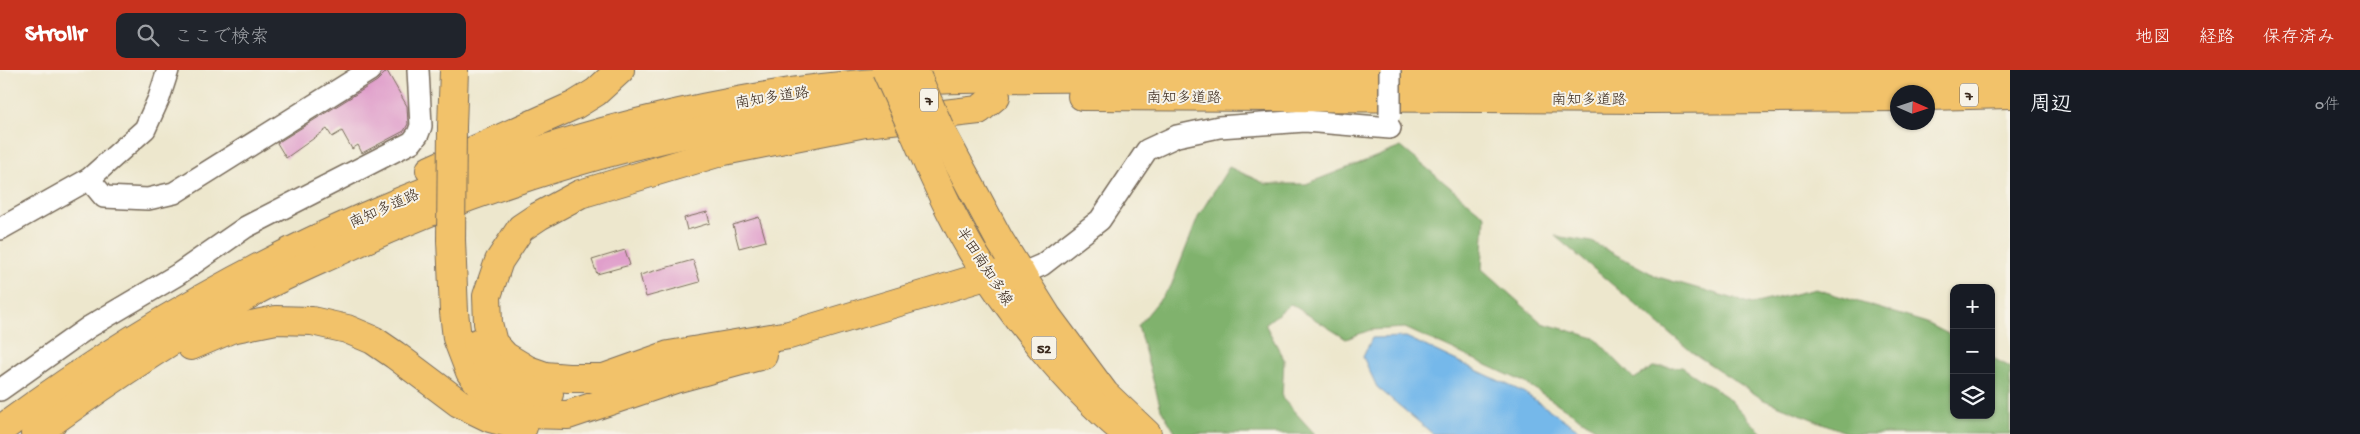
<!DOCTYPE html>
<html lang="ja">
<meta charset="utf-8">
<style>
:root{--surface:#171b24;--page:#20242c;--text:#f1f3f6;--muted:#9ea1a6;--line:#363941;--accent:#c8321e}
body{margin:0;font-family:"Gochi Hand","Klee One",sans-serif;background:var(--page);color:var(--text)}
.controls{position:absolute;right:15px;bottom:15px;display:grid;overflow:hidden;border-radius:10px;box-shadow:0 1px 4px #0004}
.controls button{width:45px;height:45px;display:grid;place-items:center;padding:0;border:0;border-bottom:1px solid var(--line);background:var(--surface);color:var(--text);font:25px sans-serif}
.compass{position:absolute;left:1890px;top:15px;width:45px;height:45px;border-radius:50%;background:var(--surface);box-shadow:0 1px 4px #0004;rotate:93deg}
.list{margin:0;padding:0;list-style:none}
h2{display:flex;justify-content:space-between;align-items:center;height:65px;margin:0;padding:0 20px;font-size:21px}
h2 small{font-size:16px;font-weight:400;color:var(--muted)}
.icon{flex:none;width:28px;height:28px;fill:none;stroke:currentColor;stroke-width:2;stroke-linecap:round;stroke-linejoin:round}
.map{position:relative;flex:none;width:2010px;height:364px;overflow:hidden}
header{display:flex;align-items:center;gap:30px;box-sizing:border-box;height:70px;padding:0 25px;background:var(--accent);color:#fff}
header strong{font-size:24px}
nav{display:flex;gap:28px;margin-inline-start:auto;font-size:18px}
.search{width:350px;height:45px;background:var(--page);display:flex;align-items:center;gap:12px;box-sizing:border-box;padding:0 18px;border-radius:10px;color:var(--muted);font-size:19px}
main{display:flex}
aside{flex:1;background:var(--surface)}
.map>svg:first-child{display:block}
.forest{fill:#80b26d;stroke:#5e6e46}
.water{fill:#74b8ea;stroke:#587184}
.building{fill:#e09fcb}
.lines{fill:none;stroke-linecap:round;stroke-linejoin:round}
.minor-casing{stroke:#796c5b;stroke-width:24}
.major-casing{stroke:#796c5b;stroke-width:30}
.highway-casing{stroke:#796c5b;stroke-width:30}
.minor{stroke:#fff;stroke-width:21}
.major{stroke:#f2c26a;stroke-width:28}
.highway{stroke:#f2c26a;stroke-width:28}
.minor-bridge-casing{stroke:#796c5b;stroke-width:24;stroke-linecap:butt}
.major-bridge-casing{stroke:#796c5b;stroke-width:30;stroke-linecap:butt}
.highway-bridge-casing{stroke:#796c5b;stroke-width:30;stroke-linecap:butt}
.minor-bridge{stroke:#fff;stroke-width:21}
.major-bridge{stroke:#f2c26a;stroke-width:28}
.highway-bridge{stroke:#f2c26a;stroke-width:28}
.labels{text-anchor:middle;stroke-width:4;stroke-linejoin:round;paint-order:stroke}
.shield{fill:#f7f3e8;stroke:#73665b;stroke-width:1}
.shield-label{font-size:14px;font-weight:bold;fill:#3b2a1e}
.street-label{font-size:15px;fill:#3b2a1e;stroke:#f7f3e8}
</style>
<header>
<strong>Strollr</strong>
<div class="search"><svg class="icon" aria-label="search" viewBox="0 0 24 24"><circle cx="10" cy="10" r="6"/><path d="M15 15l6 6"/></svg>ここで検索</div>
<nav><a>地図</a><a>経路</a><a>保存済み</a></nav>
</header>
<main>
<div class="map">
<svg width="2010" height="364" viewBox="0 0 2010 364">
<rect width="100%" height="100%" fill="#f7f3e8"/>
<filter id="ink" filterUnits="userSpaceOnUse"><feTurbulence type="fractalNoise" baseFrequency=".02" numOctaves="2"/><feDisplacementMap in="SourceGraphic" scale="10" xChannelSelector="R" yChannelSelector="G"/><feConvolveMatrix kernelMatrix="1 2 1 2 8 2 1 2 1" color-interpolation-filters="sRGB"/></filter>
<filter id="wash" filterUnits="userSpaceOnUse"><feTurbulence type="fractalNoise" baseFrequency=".0096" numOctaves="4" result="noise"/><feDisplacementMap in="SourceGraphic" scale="20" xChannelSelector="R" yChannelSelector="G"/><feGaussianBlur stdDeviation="1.12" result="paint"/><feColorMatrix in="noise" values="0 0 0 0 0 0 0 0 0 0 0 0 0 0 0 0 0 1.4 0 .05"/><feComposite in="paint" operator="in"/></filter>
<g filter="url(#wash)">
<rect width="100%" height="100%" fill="#ede7cd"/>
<g class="forest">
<polygon points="1401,77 1485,146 1482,199 1542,253 1595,268 1634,309 1653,297 1682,297 1727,327 1763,364 1604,364 1524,312 1405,258 1370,260 1346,269 1291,234 1265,254 1284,289 1282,328 1315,364 1176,364 1161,339 1138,256 1171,216 1199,145 1229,97 1266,114 1306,114"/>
<polygon points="1555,166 1592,172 1658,207 1752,234 1816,219 1927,253 1954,267 1954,345 1991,345 1991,287 2010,297 2010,364 1850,364 1764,330 1693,283"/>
</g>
<polygon class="water" points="1406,267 1523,322 1585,364 1433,364 1377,317 1363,287 1372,268"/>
<g id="blocks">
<g class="building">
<polygon points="387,1 407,36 408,54 404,61 362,83 358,75 352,79 342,61 332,67 327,59 286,88 277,73 377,11"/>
<polygon points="707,142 710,153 687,160 684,148"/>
<polygon points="759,147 766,171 739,178 733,155"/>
<polygon points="625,180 630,195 597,204 592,190"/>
<polygon points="693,190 700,212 646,227 640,205"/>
</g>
</g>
</g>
<g filter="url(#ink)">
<use href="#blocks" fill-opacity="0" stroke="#796c5b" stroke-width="1"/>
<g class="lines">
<defs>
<g id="minor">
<polyline points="89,109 104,127 148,129 174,123 370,0"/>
<polyline points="0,159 89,109 145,59 159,28 168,0"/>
<polyline points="1021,204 1042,195 1100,150 1147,80 1177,66 1219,57 1305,51 1390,58"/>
<polyline points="0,320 89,257 177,205 246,157 412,72 418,64 421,56 418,0"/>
</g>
<g id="major">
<polyline points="941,61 1000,171 1047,246 1105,324 1147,364"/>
<path d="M915,64C932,104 950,144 972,181C1009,242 1071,319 1127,364"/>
</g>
<g id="highway">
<polyline points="996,26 979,40 865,53 724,81 580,124 539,146 521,158 499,191 487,226 488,253 493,273 505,286 528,300 545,306 568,308 604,308 669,285 789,265 989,205 1021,204"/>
<polyline points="1082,26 1651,29 1898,27"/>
<polyline points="1928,26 2010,24"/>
<polyline points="452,57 454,0"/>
<polyline points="430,100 575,35 596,22 620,0"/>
<polyline points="451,170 454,242 457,268 470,302 484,320 507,337 522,344 568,345 675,309 763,285"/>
<path d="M477,273C490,307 514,318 549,324"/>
<polyline points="191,276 231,259 276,250 312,251 347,259 373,270 395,285 459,333 490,348 523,357"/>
<path d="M0,360C229,190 490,71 772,25C893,5 1017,9 1139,7C1429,2 1720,16 2010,1"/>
<path d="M35,364C104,314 175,266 250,224C280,207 314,193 346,178C528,94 723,44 924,30"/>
</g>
</defs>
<use href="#minor" class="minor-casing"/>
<use href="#major" class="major-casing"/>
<use href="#highway" class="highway-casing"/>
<use href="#minor" class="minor"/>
<use href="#major" class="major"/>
<use href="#highway" class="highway"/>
<defs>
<polyline id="minor-bridge" points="1390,44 1390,0"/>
<g id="major-bridge">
<polyline points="886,0 915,64"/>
<polyline points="914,0 941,61"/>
</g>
<polyline id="highway-bridge" points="451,170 452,57"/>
</defs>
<use href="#minor-bridge" class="minor-bridge-casing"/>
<use href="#major-bridge" class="major-bridge-casing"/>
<use href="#highway-bridge" class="highway-bridge-casing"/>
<use href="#minor-bridge" class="minor-bridge"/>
<use href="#major-bridge" class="major-bridge"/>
<use href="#highway-bridge" class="highway-bridge"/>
</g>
</g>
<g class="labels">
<g class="shield">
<rect x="1960" y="13.5" width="18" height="23" rx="4"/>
<rect x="920" y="18.5" width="18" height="23" rx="4"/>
<rect x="1031.5" y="266.5" width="25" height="23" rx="4"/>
</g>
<g class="shield-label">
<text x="1969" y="30">7</text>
<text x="929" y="35">7</text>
<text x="1044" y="283">52</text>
</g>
<g class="street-label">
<text transform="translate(772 27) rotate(-9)" y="5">南知多道路</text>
<text x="1184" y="32">南知多道路</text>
<text x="1589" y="34">南知多道路</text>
<text transform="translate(384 138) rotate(-24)" y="5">南知多道路</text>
<text transform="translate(985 196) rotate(57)" y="5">半田南知多線</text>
</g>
</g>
</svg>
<div class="controls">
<button>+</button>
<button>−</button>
<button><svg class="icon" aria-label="layers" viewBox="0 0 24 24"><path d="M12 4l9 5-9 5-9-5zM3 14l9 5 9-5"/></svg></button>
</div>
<svg class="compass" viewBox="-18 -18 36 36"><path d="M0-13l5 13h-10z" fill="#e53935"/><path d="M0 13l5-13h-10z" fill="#9ea1a6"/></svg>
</div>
<aside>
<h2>周辺<small>0件</small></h2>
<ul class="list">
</ul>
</aside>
</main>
